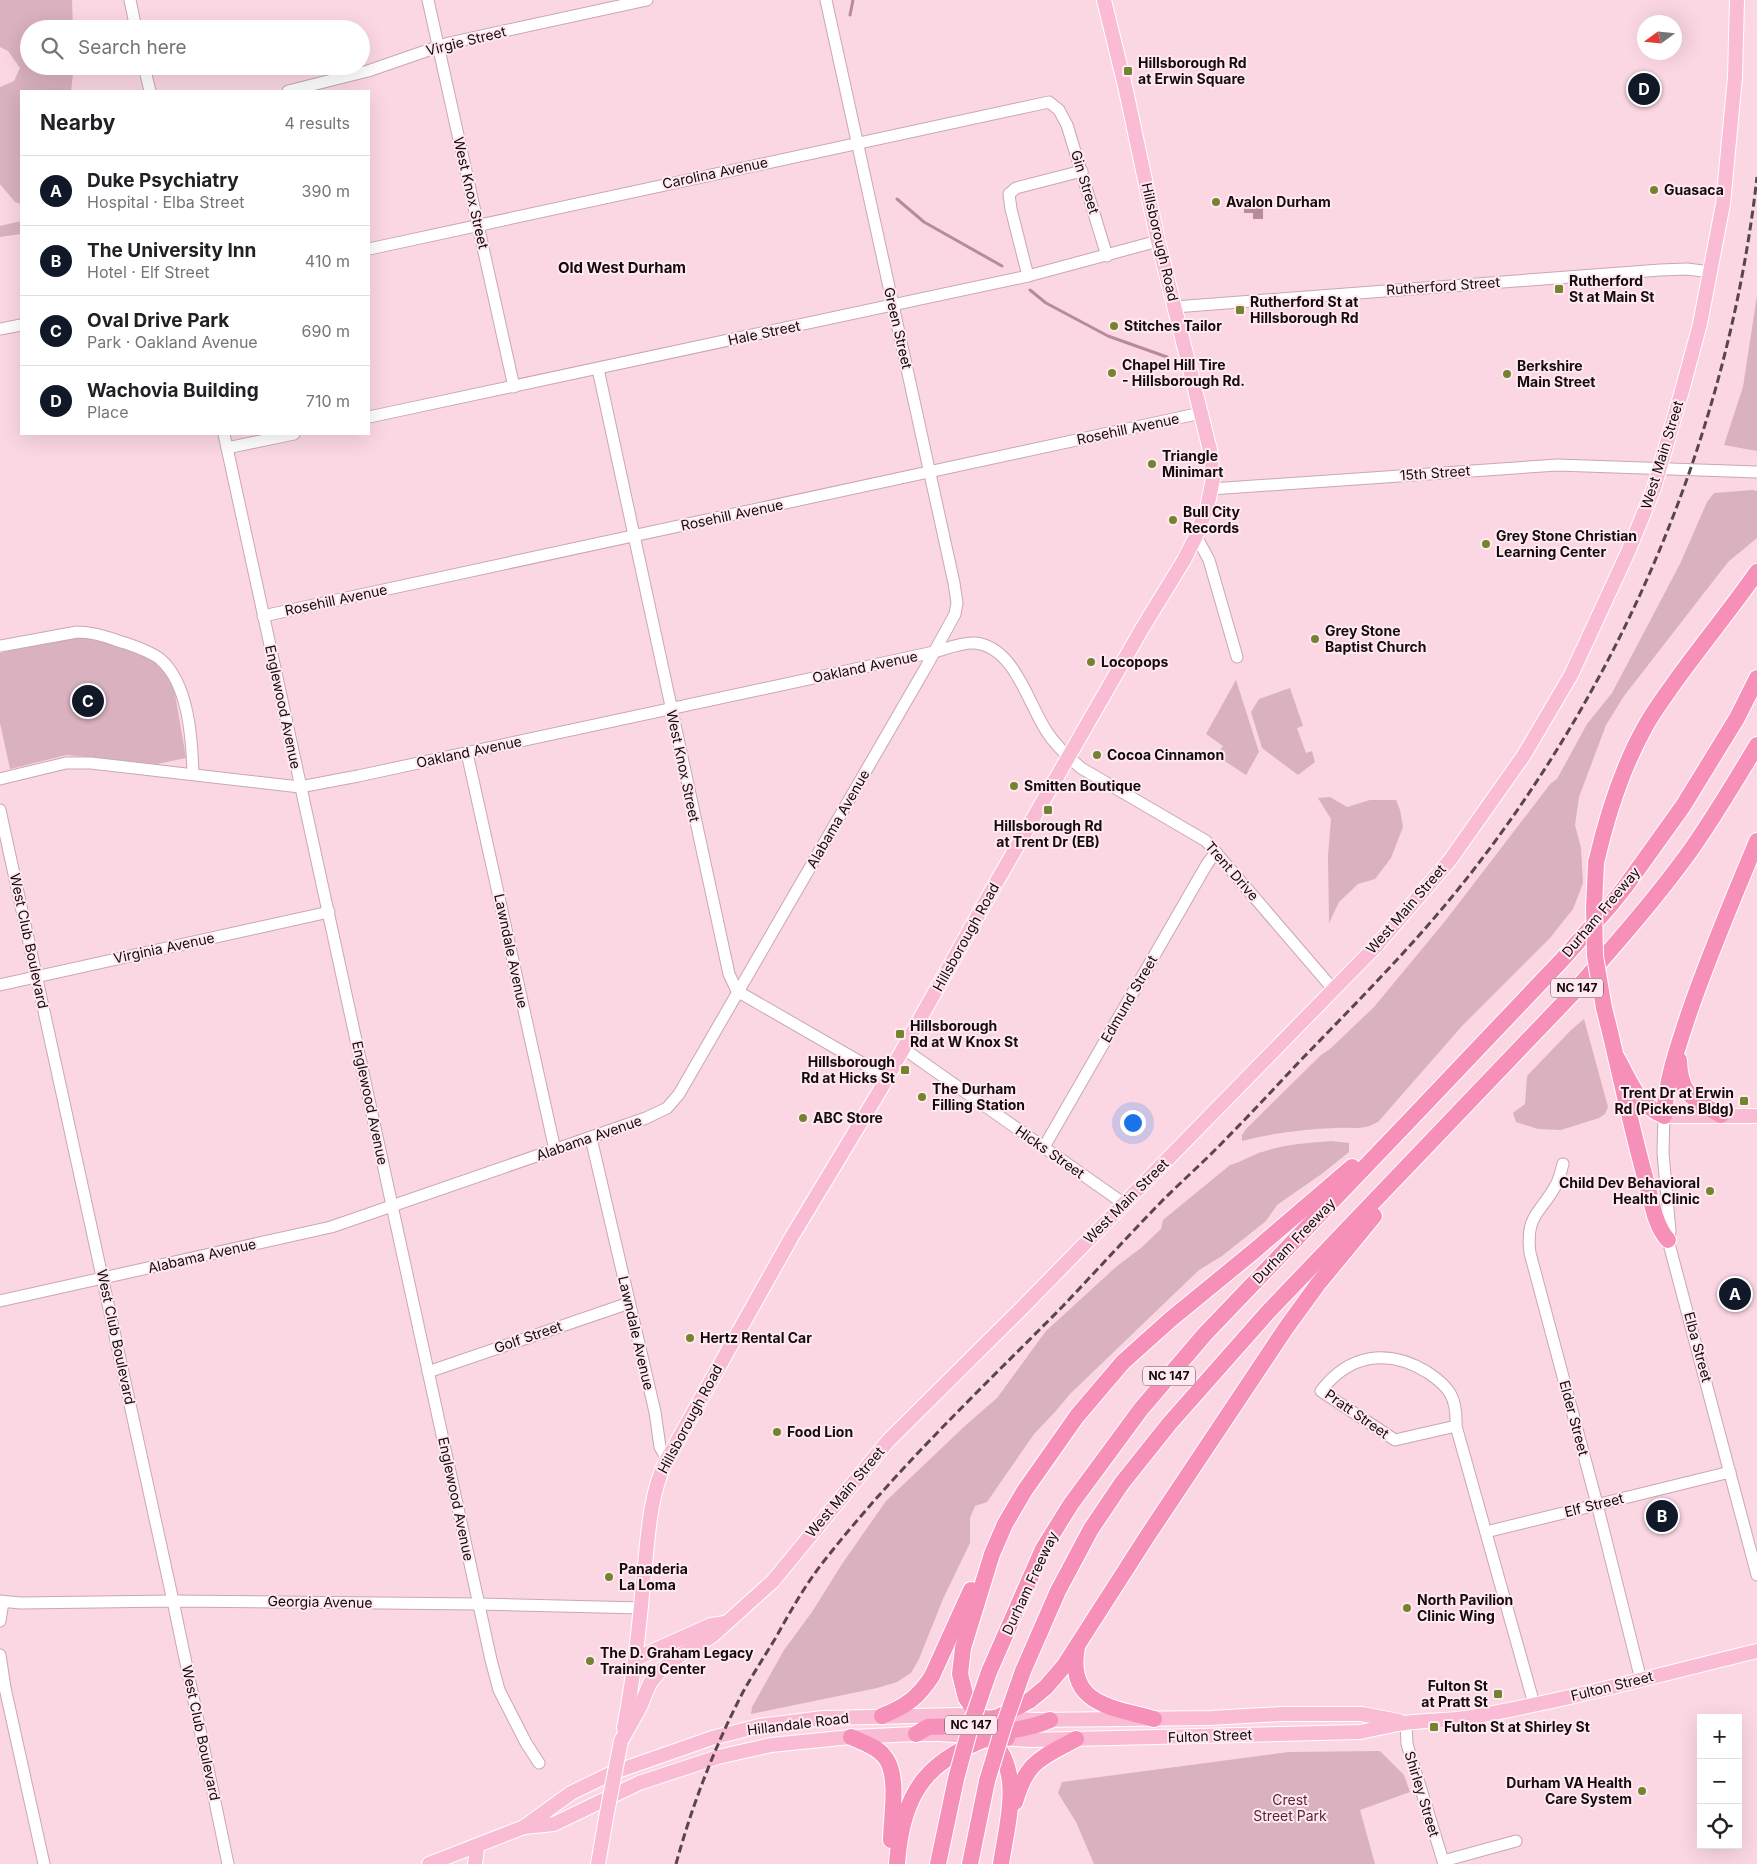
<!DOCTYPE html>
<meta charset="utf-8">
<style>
:root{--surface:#fff;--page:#f2f2f2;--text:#202124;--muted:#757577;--line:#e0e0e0;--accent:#111827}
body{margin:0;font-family:Inter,sans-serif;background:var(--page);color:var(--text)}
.controls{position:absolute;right:15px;bottom:15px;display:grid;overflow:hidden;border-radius:0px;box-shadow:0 5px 20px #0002}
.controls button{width:45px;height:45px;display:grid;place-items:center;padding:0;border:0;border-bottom:1px solid var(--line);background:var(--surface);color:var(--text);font:25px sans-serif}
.compass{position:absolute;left:1637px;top:15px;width:45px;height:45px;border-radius:50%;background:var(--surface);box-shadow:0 5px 20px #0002;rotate:255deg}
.you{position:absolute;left:1132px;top:1122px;width:18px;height:18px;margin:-12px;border:4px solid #fff;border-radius:50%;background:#1a73e8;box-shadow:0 0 0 8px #1a73e833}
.badge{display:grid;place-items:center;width:32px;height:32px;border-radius:50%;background:var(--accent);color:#fff;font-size:16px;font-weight:700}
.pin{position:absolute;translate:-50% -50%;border:2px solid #fff;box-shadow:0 1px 5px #0006}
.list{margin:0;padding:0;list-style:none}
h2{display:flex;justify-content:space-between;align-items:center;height:65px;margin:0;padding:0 20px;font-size:21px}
h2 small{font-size:16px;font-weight:400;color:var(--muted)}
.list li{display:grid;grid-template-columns:32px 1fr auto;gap:15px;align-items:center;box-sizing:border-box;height:70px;padding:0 20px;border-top:1px solid var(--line)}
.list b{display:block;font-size:19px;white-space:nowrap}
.list p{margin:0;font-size:16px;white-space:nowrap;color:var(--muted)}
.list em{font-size:16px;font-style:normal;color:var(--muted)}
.icon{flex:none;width:28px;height:28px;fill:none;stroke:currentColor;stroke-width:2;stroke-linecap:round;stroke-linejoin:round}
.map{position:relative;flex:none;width:1757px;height:1864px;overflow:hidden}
.search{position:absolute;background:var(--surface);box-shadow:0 5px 20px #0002;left:20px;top:20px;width:350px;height:55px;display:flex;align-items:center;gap:12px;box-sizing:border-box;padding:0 18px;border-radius:28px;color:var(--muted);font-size:19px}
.panel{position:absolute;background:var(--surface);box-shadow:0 5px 20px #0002;left:20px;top:90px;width:350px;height:345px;border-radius:0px}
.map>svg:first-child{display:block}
.green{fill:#d9b1bf}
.water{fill:#b88b9b}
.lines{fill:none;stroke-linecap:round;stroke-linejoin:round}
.stream{stroke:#b88b9b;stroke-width:3}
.minor-casing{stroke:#c9a7b3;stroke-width:13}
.major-casing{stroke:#fff;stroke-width:16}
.highway-casing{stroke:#fff;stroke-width:18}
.minor{stroke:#fff;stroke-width:11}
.major{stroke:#fabcd5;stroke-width:14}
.highway{stroke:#f790b9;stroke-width:16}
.rail{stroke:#59464d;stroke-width:3;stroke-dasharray:8 4;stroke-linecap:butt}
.major-bridge-casing{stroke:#fff;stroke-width:16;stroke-linecap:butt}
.highway-bridge-casing{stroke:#fff;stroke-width:18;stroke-linecap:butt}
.major-bridge{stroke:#fabcd5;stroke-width:14}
.highway-bridge{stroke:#f790b9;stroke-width:16}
.poi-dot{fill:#758331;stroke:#ffe9f0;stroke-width:2}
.labels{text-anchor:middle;stroke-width:4;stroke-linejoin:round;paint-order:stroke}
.shield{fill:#ffe9f0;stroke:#5b4d52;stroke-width:1}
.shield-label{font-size:12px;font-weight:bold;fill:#150a0e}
.street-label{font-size:14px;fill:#150a0e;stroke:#ffe9f0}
.poi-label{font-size:14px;font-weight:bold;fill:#150a0e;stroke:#ffe9f0;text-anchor:start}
.park-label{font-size:14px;fill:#581f39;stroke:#ffe9f0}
.neighbourhood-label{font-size:15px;font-weight:bold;fill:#150a0e;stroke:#ffe9f0}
</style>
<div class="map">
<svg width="1757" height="1864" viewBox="0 0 1757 1864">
<rect width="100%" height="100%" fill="#fbd7e4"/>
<g class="green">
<polygon points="0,0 72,0 73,29 29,29 29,66 74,66 71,91 21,91 21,204 15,202 0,184 0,87 14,81 20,68 8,51 0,47"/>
<polygon points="21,221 21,234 0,237 0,226"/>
<polygon points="1757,295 1757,451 1724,445 1743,387"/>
<path d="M1752,490L1757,491V538L1728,562L1624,696L1606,725L1579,797L1575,825L1581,848L1583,883L1573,909L1550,938L1462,1026L1378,1122C1361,1131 1354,1127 1336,1128C1304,1129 1272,1133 1242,1141V1135L1246,1129L1321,1055L1330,1049L1374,1007L1446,920L1551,783L1557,779L1587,724L1612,693L1680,564L1707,502L1714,493Z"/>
<polygon points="84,634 144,655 154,662 168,676 175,694 186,758 157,764 67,755 10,769 0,723 0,653"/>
<polygon points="1236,680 1259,752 1246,775 1217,756 1223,746 1206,734"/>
<polygon points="1290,688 1303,726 1297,728 1306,753 1312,751 1315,762 1298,775 1262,748 1251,712 1259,699"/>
<polygon points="1330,797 1347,807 1370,800 1396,800 1400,810 1403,827 1391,858 1375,879 1358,884 1339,902 1329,923 1328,855 1331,819 1318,798"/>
<polygon points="1584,1019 1608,1107 1605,1114 1599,1118 1561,1130 1538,1129 1516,1122 1513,1113 1525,1104 1527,1076 1571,1030"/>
<path d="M1331,1141L1349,1143V1152L1323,1173L1277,1205L1266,1221L1222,1256L1199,1270L1070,1394L1055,1412L1034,1434L987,1502L975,1506L970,1518V1543L943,1599L919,1659L911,1673L897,1682L877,1688L751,1714L752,1707L784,1650L812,1612L842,1564L886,1501L967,1424L997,1398L1046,1331L1117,1266L1141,1248L1161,1229L1163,1220L1230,1165C1242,1162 1251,1155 1262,1152C1285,1144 1308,1143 1331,1141Z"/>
<polygon points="1380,1751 1404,1775 1410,1792 1360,1810 1375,1864 1094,1864 1076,1822 1058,1793 1062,1782 1289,1752"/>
</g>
<polygon class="water" points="1244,198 1263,198 1263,219 1253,219 1253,213 1244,213"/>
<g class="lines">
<g class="stream">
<polyline points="850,15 853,0"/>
<polyline points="897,199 924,222 1002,266"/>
<polyline points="1030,290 1046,303 1108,336 1167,357"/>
</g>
<defs>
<g id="minor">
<polyline points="130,0 136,29"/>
<polyline points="428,0 514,387"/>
<polyline points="144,66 150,91"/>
<polyline points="288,91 368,71 449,43 647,0"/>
<polyline points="369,249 1049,102 1059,110 1067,125 1107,256"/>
<polyline points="1028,276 1011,209 1009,194 1016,188 1082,171"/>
<polyline points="1175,307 1660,270 1687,269 1711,272"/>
<polyline points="0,329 21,325"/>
<polyline points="598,369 729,974 737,991 888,1078"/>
<polyline points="369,417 1028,276 1158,241"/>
<polyline points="224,434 491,1660 499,1690 526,1743 539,1763"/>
<polyline points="227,448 294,434"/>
<polyline points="1211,489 1557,465 1757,472"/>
<polyline points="1196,536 1209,560 1237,657"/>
<polyline points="263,616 1201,413"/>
<path d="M0,646L77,632C95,632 109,638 125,643C137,647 151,652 160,659C189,684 192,739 193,774"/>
<polyline points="467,753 555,1150"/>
<path d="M0,779L66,763H91L300,787L358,776L934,652C946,649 961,642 975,643C1015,647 1028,704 1047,732C1056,746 1068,757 1081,768L1206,841L1333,989"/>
<polyline points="0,810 173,1601 228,1864"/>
<polyline points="0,985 329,912"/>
<polyline points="904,1049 1123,1203"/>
<polyline points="1664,1116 1663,1153 1670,1231 1668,1240 1757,1575"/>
<polyline points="591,1138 655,1412 660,1447 667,1459"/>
<polyline points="1044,1147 1207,864 1216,852"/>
<path d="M1563,1164C1561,1170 1560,1177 1557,1183C1542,1213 1525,1213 1530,1253L1597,1504L1641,1680"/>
<polyline points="0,1301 331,1227 646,1118 667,1108 679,1094 926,667 955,614 957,603 954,583 826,0"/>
<polyline points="428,1372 629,1303"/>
<path d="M1456,1426L1395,1440L1321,1391C1349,1354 1388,1348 1427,1372C1450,1387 1457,1398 1456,1426L1534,1704"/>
<polyline points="1486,1532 1730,1472"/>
<polyline points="0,1601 20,1603 173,1601 479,1604 641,1608"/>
<polyline points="0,1621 3,1602"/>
<polyline points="0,1655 5,1688 44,1864"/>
<polyline points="1406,1723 1407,1744 1444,1864"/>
<polyline points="1443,1861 1516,1841"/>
</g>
<g id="major">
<polyline points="1664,1116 1757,1116"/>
<polyline points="635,1659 711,1625 725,1623"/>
<path d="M624,1728C633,1681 639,1632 643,1583C648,1542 648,1501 665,1463L791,1238L879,1092L996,883L1143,627L1184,560L1196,536L1207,508L1213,479L1210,450L1158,241L1125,86L1104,0"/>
<polyline points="621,1741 640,1707 650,1683 660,1671 679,1656 712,1636 773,1581 888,1441 1021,1309 1378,944 1450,860 1524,755 1571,675 1628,552 1654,488 1681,394 1700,324 1723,204 1735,77 1737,0"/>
<path d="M524,1827L554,1824L639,1783L718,1757L771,1745L851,1737L916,1734H939L1030,1740L1360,1732C1375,1729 1390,1725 1405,1723C1427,1720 1450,1721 1472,1717C1568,1700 1662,1674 1757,1651"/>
<polyline points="429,1864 524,1827 571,1793 612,1773 712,1738 759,1726 823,1718 959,1715 1034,1720 1210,1718 1282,1714 1362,1714 1399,1721"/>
<polyline points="475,1864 477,1847"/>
<polyline points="598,1864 606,1818"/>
</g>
<g id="highway">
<path d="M1596,863C1607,815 1621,770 1645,727C1654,710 1666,695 1677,679C1703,643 1731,609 1757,572"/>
<path d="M1604,1008C1619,1066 1630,1125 1647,1184C1652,1203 1655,1226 1668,1240"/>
<path d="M1617,1058C1631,1083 1637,1104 1664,1116C1666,1081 1677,1049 1688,1016C1708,957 1733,899 1757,841"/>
<path d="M1679,1060C1680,1095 1693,1099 1721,1115"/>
<path d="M1077,1647C1066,1705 1112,1707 1154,1719"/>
<path d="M1023,1671L1058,1591L1091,1529L1122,1483L1169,1424L1267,1313L1574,992C1613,947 1653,902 1688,854C1713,819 1735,782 1757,745"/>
<polyline points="989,1672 1043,1549 1071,1504 1141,1409 1205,1334 1408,1122 1561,961 1609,907 1625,887 1683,806 1737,718 1757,678"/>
<path d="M882,1716C906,1706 918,1698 932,1676L971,1590"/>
<polyline points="916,1734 928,1727 960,1726 998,1717 1029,1701 1046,1687 1064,1666 1148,1535 1286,1328 1318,1284 1374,1216"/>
<path d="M851,1737C862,1742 876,1746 884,1756C900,1774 891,1817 891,1840"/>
<path d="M990,1738C1024,1772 1007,1822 1001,1864"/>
<polyline points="1007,1738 991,1727 973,1708 966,1698 960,1674 963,1648 992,1554 1005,1524 1025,1490 1077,1416 1123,1362 1171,1319 1254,1251 1352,1167"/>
<path d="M1015,1802C1027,1760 1042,1758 1076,1739"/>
<path d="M897,1864C902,1789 929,1758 999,1734C1016,1728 1034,1728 1050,1720"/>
<polyline points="938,1864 956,1779"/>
<polyline points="970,1864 987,1781"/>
</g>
</defs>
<use href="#minor" class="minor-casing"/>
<use href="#major" class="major-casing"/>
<use href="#highway" class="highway-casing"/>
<use href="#minor" class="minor"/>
<use href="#major" class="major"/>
<use href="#highway" class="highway"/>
<path class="rail" d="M676,1864C692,1805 715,1746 743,1692C753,1674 764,1657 775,1639C790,1612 805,1585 824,1561C896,1469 981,1389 1063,1306C1096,1271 1128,1236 1162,1201C1179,1184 1197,1168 1214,1151C1243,1122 1271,1092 1299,1062C1361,998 1424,935 1478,864C1630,666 1729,425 1757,177"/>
<defs>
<polyline id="major-bridge" points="606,1818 621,1741"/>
<g id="highway-bridge">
<polyline points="1596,863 1594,907 1595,956 1604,1008"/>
<polyline points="956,1779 971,1724 989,1672"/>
<polyline points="987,1781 1004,1725 1023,1671"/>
</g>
</defs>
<use href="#major-bridge" class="major-bridge-casing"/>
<use href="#highway-bridge" class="highway-bridge-casing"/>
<use href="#major-bridge" class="major-bridge"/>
<use href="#highway-bridge" class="highway-bridge"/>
</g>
<g class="poi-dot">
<rect x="1123" y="66" width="10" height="10" rx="2.5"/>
<circle cx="1654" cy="190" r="5"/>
<circle cx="1216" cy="202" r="5"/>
<rect x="1554" y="284" width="10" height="10" rx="2.5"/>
<rect x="1235" y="305" width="10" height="10" rx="2.5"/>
<circle cx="1114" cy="326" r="5"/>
<circle cx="1112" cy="373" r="5"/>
<circle cx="1507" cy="374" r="5"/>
<circle cx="1152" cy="464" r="5"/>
<circle cx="1173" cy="520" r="5"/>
<circle cx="1486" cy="544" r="5"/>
<circle cx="1315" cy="639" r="5"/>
<circle cx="1091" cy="662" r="5"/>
<circle cx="1097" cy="755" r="5"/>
<circle cx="1014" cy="786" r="5"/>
<rect x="1043" y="805" width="10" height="10" rx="2.5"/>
<rect x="895" y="1029" width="10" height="10" rx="2.5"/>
<rect x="900" y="1065" width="10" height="10" rx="2.5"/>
<circle cx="922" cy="1097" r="5"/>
<rect x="1739" y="1096" width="10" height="10" rx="2.5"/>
<circle cx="803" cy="1118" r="5"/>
<circle cx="1710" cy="1191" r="5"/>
<circle cx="690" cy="1338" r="5"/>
<circle cx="777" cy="1432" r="5"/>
<circle cx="609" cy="1577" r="5"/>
<circle cx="1407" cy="1608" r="5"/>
<circle cx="590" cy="1661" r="5"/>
<rect x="1493" y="1689" width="10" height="10" rx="2.5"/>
<rect x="1429" y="1722" width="10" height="10" rx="2.5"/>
<circle cx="1642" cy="1791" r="5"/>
</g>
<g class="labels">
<g class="shield">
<rect x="1551" y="978.5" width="52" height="19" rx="4"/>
<rect x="1143" y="1366.5" width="52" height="19" rx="4"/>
<rect x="945" y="1715.5" width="52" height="19" rx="4"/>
</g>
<g class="shield-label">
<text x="1577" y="992">NC 147</text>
<text x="1169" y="1380">NC 147</text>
<text x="971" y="1729">NC 147</text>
</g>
<g class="street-label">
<text transform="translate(466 41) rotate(-14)" y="5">Virgie Street</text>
<text transform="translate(715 173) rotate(-12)" y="5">Carolina Avenue</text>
<text transform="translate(1085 182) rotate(73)" y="5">Gin Street</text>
<text transform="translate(471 193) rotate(77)" y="5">West Knox Street</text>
<text transform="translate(1160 242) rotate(77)" y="5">Hillsborough Road</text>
<text transform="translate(1443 286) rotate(-4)" y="5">Rutherford Street</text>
<text transform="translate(898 328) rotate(77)" y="5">Green Street</text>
<text transform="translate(764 333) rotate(-12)" y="5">Hale Street</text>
<text transform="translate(1128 429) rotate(-12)" y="5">Rosehill Avenue</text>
<text transform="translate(1662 455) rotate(-73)" y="5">West Main Street</text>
<text transform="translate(1435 473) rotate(-4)" y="5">15th Street</text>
<text transform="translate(732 515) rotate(-12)" y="5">Rosehill Avenue</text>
<text transform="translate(336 600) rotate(-12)" y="5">Rosehill Avenue</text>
<text transform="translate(865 667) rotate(-12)" y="5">Oakland Avenue</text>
<text transform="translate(283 707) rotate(78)" y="5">Englewood Avenue</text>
<text transform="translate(469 752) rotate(-12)" y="5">Oakland Avenue</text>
<text transform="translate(683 766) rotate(78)" y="5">West Knox Street</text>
<text transform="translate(838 819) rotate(-60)" y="5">Alabama Avenue</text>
<text transform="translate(1232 871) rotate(49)" y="5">Trent Drive</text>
<text transform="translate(1406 909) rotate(-49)" y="5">West Main Street</text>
<text transform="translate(1601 912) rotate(-50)" y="5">Durham Freeway</text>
<text transform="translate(966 937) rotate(-61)" y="5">Hillsborough Road</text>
<text transform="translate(29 941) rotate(78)" y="5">West Club Boulevard</text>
<text transform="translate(164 948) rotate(-12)" y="5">Virginia Avenue</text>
<text transform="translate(511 951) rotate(78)" y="5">Lawndale Avenue</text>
<text transform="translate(1129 999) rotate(-60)" y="5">Edmund Street</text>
<text transform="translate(370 1103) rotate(78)" y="5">Englewood Avenue</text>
<text transform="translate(589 1138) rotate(-19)" y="5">Alabama Avenue</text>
<text transform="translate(1050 1152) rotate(35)" y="5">Hicks Street</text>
<text transform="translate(1126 1201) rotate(-45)" y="5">West Main Street</text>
<text transform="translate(1294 1241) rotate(-46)" y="5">Durham Freeway</text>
<text transform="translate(202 1256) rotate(-13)" y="5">Alabama Avenue</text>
<text transform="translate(636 1333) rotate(77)" y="5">Lawndale Avenue</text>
<text transform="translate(116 1337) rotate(78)" y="5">West Club Boulevard</text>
<text transform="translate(528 1337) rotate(-19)" y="5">Golf Street</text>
<text transform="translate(1698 1347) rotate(75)" y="5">Elba Street</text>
<text transform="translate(1357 1414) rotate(35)" y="5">Pratt Street</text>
<text transform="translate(1574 1418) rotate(75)" y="5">Elder Street</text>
<text transform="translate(690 1419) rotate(-62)" y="5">Hillsborough Road</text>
<text transform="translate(845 1492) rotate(-50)" y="5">West Main Street</text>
<text transform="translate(456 1499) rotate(78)" y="5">Englewood Avenue</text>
<text transform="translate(1594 1505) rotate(-14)" y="5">Elf Street</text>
<text transform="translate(1030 1583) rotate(-65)" y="5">Durham Freeway</text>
<text transform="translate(320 1602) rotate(1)" y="5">Georgia Avenue</text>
<text transform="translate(1612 1686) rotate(-14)" y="5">Fulton Street</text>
<text transform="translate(798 1724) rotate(-7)" y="5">Hillandale Road</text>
<text transform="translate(201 1733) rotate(78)" y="5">West Club Boulevard</text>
<text transform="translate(1210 1736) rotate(-2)" y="5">Fulton Street</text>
<text transform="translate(1422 1794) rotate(73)" y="5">Shirley Street</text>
</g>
<g class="poi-label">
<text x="1138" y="68">Hillsborough Rd<tspan x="1138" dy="16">at Erwin Square</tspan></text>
<text x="1664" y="195">Guasaca</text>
<text x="1226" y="207">Avalon Durham</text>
<text x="1569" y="286">Rutherford<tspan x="1569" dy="16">St at Main St</tspan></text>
<text x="1250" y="307">Rutherford St at<tspan x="1250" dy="16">Hillsborough Rd</tspan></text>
<text x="1124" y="331">Stitches Tailor</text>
<text x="1122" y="370">Chapel Hill Tire<tspan x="1122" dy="16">- Hillsborough Rd.</tspan></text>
<text x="1517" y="371">Berkshire<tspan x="1517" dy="16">Main Street</tspan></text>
<text x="1162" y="461">Triangle<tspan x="1162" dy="16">Minimart</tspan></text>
<text x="1183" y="517">Bull City<tspan x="1183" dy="16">Records</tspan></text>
<text x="1496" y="541">Grey Stone Christian<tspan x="1496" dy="16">Learning Center</tspan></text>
<text x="1325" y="636">Grey Stone<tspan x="1325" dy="16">Baptist Church</tspan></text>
<text x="1101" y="667">Locopops</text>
<text x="1107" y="760">Cocoa Cinnamon</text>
<text x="1024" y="791">Smitten Boutique</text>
<text x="1048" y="831" text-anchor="middle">Hillsborough Rd<tspan x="1048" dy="16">at Trent Dr (EB)</tspan></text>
<text x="910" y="1031">Hillsborough<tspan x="910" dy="16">Rd at W Knox St</tspan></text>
<text x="895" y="1067" text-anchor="end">Hillsborough<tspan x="895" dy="16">Rd at Hicks St</tspan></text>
<text x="932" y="1094">The Durham<tspan x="932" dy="16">Filling Station</tspan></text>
<text x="1734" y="1098" text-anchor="end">Trent Dr at Erwin<tspan x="1734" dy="16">Rd (Pickens Bldg)</tspan></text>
<text x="813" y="1123">ABC Store</text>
<text x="1700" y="1188" text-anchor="end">Child Dev Behavioral<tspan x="1700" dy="16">Health Clinic</tspan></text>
<text x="700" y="1343">Hertz Rental Car</text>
<text x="787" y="1437">Food Lion</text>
<text x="619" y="1574">Panaderia<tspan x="619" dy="16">La Loma</tspan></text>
<text x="1417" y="1605">North Pavilion<tspan x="1417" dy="16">Clinic Wing</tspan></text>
<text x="600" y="1658">The D. Graham Legacy<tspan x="600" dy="16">Training Center</tspan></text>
<text x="1488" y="1691" text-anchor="end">Fulton St<tspan x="1488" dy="16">at Pratt St</tspan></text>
<text x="1444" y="1732">Fulton St at Shirley St</text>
<text x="1632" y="1788" text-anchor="end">Durham VA Health<tspan x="1632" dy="16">Care System</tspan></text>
</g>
<g class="park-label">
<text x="1290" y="1805">Crest<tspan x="1290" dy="16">Street Park</tspan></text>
</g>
<g class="neighbourhood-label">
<text x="622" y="273">Old West Durham</text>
</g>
</g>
</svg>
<div class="controls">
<button>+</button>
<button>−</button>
<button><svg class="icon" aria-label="locate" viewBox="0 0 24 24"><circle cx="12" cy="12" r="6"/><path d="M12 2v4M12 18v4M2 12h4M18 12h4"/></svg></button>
</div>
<svg class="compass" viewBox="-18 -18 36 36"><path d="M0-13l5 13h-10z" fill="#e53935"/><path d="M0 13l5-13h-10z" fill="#757577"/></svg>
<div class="you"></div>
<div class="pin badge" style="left:1735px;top:1294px">A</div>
<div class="pin badge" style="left:1662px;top:1516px">B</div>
<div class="pin badge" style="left:88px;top:701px">C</div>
<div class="pin badge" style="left:1644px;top:89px">D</div>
<div class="search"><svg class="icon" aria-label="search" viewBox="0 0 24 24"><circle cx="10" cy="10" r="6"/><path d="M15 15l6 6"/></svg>Search here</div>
<section class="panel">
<h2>Nearby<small>4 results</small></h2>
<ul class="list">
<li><span class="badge">A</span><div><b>Duke Psychiatry</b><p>Hospital · Elba Street</p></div><em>390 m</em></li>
<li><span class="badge">B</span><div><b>The University Inn</b><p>Hotel · Elf Street</p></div><em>410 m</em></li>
<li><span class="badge">C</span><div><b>Oval Drive Park</b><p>Park · Oakland Avenue</p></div><em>690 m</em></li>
<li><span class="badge">D</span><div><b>Wachovia Building</b><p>Place</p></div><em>710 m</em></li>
</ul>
</section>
</div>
